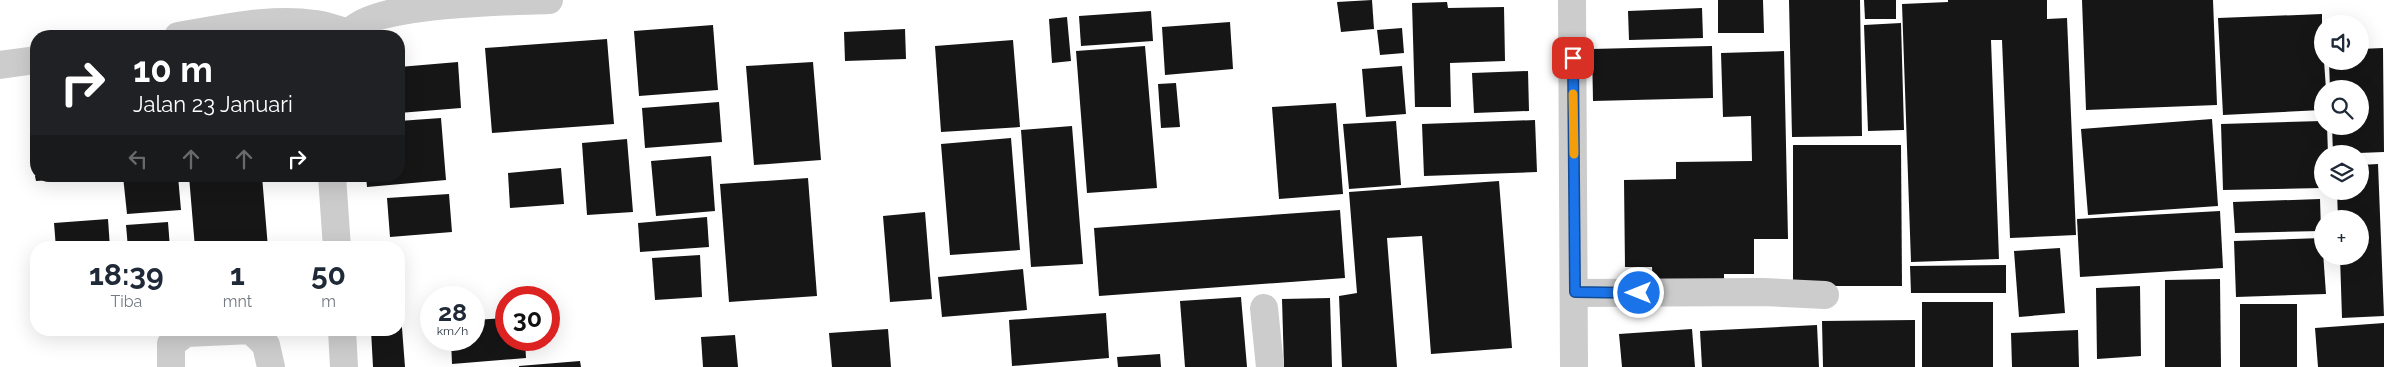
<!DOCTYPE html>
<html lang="id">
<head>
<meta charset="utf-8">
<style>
  :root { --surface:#fff; --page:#f6f6f7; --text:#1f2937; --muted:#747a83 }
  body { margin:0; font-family:Raleway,sans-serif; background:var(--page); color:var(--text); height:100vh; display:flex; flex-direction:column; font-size:19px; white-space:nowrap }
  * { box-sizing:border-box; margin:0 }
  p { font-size:16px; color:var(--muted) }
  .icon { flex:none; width:28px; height:28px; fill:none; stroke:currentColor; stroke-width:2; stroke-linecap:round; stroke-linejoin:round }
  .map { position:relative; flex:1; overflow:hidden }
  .sheet { position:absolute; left:30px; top:241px; width:375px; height:95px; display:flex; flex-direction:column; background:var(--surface); border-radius:20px; box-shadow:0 5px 20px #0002 }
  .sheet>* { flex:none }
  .banner { position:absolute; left:30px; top:30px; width:375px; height:152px; border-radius:20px; box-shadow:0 5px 20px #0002; background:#202124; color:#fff; overflow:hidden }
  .controls { position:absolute; left:2314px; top:15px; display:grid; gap:10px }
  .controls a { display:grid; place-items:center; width:55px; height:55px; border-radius:50%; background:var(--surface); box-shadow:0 5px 20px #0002; font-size:25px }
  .speed { position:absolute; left:420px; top:286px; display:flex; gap:10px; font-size:25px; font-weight:700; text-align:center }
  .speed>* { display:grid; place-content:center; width:65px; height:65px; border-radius:50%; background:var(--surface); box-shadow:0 5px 20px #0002; line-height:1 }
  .speed small { font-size:12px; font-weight:400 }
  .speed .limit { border:8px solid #d22; background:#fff; color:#111 }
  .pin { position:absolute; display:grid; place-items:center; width:42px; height:42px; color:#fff; margin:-21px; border-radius:10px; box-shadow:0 2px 8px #0006 }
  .me { position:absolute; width:55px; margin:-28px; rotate:270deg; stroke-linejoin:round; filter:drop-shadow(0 0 4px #0008) }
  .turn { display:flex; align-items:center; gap:18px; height:105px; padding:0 20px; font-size:22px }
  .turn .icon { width:65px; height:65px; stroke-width:2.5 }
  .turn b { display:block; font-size:35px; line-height:42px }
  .lanes { display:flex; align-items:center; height:48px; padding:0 20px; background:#0003; justify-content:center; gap:25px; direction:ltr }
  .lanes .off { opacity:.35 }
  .eta { display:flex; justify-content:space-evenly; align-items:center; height:85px; text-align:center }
  .eta b { font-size:30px; font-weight:700; line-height:35px }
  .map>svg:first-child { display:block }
</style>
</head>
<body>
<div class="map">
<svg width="2384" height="367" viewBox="0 0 2384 367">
  <rect width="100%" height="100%" fill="#fff"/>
  <g fill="#161616">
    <path d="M1372,0L1374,29L1341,32L1337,2Z"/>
    <path d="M1718,0H1763L1764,33H1718Z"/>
    <path d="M1789,0H1860L1862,136L1792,137Z"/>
    <path d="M1864,0H1896V19H1865Z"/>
    <path d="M1948,0H2047V19L2067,18L2076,235L2010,238L2002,40H1991L1999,259L1911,262L1902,4L1948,2Z"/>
    <path d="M2082,0H2213L2217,105L2086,110Z"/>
    <path d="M1447,2L1448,8L1504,7L1505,61L1450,63L1451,107H1415L1412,3Z"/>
    <path d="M1702,8L1703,38L1629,40L1628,11Z"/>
    <path d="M1151,11L1153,41L1081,46L1079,16Z"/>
    <path d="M2322,14V61H2324L2326,89H2322V110L2223,115L2218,18Z"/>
    <path d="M1067,17L1071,61L1052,63L1049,19Z"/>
    <path d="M1230,22L1233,69L1165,75L1162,27Z"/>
    <path d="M1901,23L1904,130L1868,131L1864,25Z"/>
    <path d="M713,25L718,90L639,96L634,31Z"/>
    <path d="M1402,28L1404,53L1380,55L1377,30Z"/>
    <path d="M905,29L906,59L845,61L844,32Z"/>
    <path d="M607,39L614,124L492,133L485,48Z"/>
    <path d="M1013,40L1020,127L941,132L935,46Z"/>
    <path d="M1145,46L1157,188L1087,193L1076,51Z"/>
    <path d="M1712,46L1713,98L1593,101L1592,49Z"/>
    <path d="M2383,48L2384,152L2333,154L2332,126H2360V89H2330L2329,61H2360V49Z"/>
    <path d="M1784,51L1788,239H1754V274H1724V284L1653,285L1652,267H1625L1624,180L1676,179V162L1752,161L1751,116L1723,117L1721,53Z"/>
    <path d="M458,62L461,108L399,113V67Z"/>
    <path d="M813,62L821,160L754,165L746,66Z"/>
    <path d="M1402,66L1406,114L1366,117L1362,69Z"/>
    <path d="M1528,71L1529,111L1474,113L1472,73Z"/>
    <path d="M1176,83L1180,127L1161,128L1158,84Z"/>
    <path d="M719,102L722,142L645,148L642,108Z"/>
    <path d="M1336,103L1343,194L1279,199L1272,107Z"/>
    <path d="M36,104V169H35L30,105Z"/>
    <path d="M441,118L446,180L367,187L366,176H399V121Z"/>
    <path d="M2212,119L2218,206L2088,215L2081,129Z"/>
    <path d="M1535,120L1537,172L1424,176L1422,124Z"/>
    <path d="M1396,121L1401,185L1349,189L1343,124Z"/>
    <path d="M2322,121V126H2327L2328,154H2322V188L2223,190L2221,124Z"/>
    <path d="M1072,126L1083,264L1031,267L1021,130Z"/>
    <path d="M1011,138L1020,250L950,255L941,144Z"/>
    <path d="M627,139L633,212L587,215L582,143Z"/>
    <path d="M1793,145H1901L1902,286H1793Z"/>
    <path d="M711,156L715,211L656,216L651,161Z"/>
    <path d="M2378,164L2384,316L2342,318L2340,256H2360V219H2338L2337,191H2360V165Z"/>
    <path d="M561,168L564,204L510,208L508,173Z"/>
    <path d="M35,176H81V178L36,181Z"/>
    <path d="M123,176H178L181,210L127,214Z"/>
    <path d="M189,176H262L268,248H195Z"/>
    <path d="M808,178L817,296L729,302L720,184Z"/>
    <path d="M1499,181L1512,348L1431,354L1422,236L1387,238L1397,367H1342L1339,296L1357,293L1349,192Z"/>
    <path d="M449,194L452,232L390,237L387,198Z"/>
    <path d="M2320,199L2321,231L2235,233L2233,202Z"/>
    <path d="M1340,210L1345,278L1099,296L1094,228Z"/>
    <path d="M2220,211L2223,268L2080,277L2077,219Z"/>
    <path d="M925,212L932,299L890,302L883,216Z"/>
    <path d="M707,217L709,247L640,252L638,223Z"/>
    <path d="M108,219L110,248H56L54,223Z"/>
    <path d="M168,222L170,248H128L126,225Z"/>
    <path d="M2322,238L2326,294L2236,297L2234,241Z"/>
    <path d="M2060,248L2065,313L2019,317L2014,251Z"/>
    <path d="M700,255L702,297L655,300L652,258Z"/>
    <path d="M2006,265V293H1911L1910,266Z"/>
    <path d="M1023,269L1027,310L942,317L938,277Z"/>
    <path d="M2220,279L2221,367H2165V280Z"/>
    <path d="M2140,286L2141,356L2097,359L2096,288Z"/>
    <path d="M1241,297L1247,367H1185L1180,301Z"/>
    <path d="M1330,298L1332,367H1284L1282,299Z"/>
    <rect x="1922" y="302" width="71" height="65"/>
    <rect x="2240" y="304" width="57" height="63"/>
    <path d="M1106,313L1109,358L1012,366L1009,320Z"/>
    <path d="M401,315L405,367H373L371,330H399V316Z"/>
    <path d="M506,318V340H525L526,358L452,364L451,340H474V320Z"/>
    <path d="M1915,320V367H1823L1822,321Z"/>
    <path d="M2384,323V367H2318L2315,328Z"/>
    <path d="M1817,325L1819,367H1702L1700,331Z"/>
    <path d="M888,329L891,367H832L829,333Z"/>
    <path d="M1692,329L1695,367H1622L1619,334Z"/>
    <path d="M2078,330L2079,367H2012L2011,333Z"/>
    <path d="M735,335L738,367H703L701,337Z"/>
    <path d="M1160,354L1161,367H1118L1117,357Z"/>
    <path d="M580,361L581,367H519V366Z"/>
  </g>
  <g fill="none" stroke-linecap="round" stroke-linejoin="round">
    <g stroke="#ccc" stroke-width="28">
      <path d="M1572,0L1574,367"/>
      <path d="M178,36C223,29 270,17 315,24C326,25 338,30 349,33"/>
      <path d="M347,36C367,1 509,2 549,0"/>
      <path d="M0,65L36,60"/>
      <path d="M332,176L337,248"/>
      <path d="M1575,293L1763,292L1825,295"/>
      <path d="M1264,308L1270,367"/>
      <path d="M342,330L344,367"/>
      <path d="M171,367V344L186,333L251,330L266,345L271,367"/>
    </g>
  </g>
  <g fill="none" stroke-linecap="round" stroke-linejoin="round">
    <g stroke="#114b97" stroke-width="12">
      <path id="route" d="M1573,58L1575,292L1639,293"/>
    </g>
    <use href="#route" stroke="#1a73e8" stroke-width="9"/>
    <path stroke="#f59e0b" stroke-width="9" d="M1573,94L1574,154"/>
  </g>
</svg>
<div class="controls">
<a><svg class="icon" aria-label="sound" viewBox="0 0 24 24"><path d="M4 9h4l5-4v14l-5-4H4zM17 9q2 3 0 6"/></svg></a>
<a><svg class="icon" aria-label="search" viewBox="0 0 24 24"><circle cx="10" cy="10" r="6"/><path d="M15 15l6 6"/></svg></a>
<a><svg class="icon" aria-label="layers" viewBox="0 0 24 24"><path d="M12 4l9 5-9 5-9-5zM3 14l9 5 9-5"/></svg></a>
<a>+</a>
</div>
<div class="speed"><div>28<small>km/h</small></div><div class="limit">30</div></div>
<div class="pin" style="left:1573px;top:58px;background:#d93025"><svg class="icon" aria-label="arrive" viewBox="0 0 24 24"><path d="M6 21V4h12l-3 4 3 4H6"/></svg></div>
<svg class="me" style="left:1639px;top:293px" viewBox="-20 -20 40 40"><circle r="17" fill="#1a73e8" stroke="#fff" stroke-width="3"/><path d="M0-11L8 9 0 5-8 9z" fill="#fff"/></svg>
<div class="banner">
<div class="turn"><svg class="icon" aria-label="right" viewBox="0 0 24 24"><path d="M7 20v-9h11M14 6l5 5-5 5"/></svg><div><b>10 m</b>Jalan 23 Januari</div></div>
<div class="lanes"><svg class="icon off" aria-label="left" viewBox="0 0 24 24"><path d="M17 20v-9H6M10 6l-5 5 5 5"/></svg><svg class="icon off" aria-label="ahead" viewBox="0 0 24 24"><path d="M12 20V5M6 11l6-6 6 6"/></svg><svg class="icon off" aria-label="ahead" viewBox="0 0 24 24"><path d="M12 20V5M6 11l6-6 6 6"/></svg><svg class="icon" aria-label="right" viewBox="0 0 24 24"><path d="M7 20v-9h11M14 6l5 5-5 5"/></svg></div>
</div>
<section class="sheet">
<div class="eta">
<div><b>18:39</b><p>Tiba</p></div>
<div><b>1</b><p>mnt</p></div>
<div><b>50</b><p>m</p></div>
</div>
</section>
</div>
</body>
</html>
